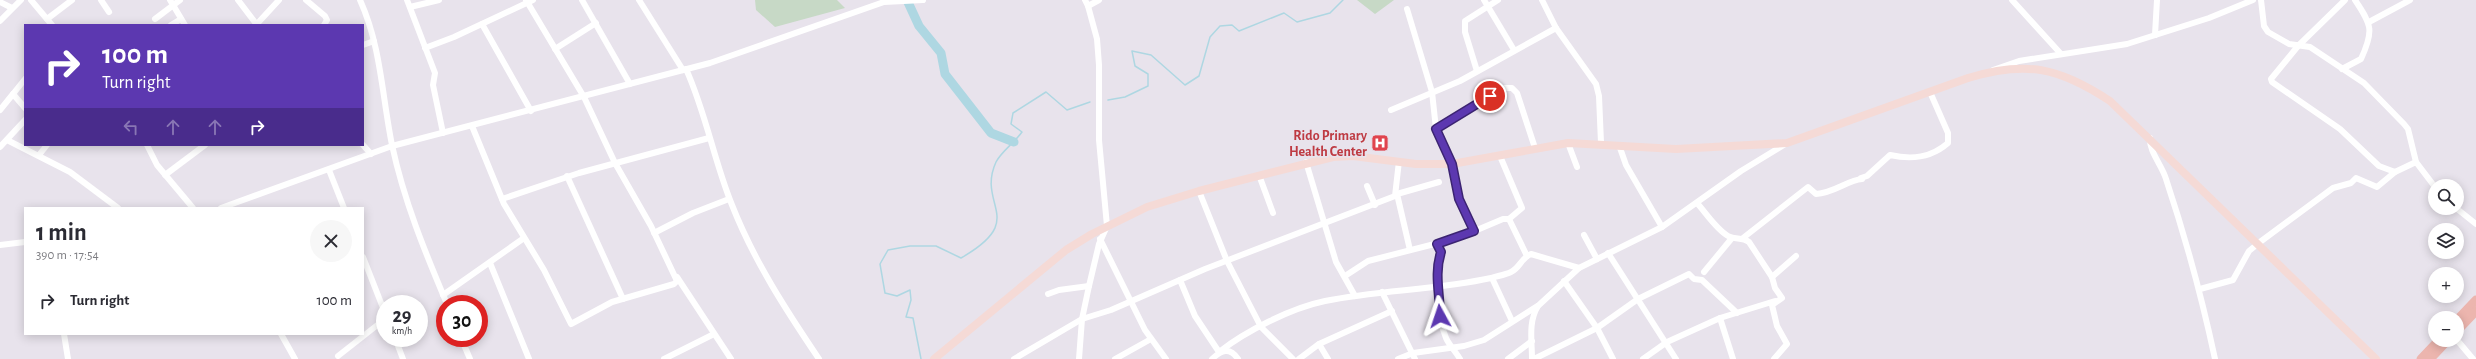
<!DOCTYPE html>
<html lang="en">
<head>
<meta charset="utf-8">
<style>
  :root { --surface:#fff; --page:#f7f7f7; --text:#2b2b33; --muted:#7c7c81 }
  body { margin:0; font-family:"Alegreya Sans",sans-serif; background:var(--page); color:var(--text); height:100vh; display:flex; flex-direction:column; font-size:15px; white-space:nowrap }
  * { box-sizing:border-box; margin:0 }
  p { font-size:13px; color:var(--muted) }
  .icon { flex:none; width:22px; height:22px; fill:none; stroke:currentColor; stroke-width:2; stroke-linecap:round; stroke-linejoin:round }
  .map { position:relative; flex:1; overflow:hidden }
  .sheet { position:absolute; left:24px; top:207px; width:340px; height:128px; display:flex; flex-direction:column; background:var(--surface); border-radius:0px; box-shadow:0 2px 10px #0003 }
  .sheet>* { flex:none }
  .hud { position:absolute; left:24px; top:24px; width:340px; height:122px; border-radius:0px; box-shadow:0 2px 10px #0003; background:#5c38b0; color:#fff; overflow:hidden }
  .buttons { position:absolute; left:2428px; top:179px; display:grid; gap:8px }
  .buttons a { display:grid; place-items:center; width:36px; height:36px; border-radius:50%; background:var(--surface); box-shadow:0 2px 10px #0003; font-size:20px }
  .speed { position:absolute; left:376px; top:295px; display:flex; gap:8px; font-size:20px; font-weight:700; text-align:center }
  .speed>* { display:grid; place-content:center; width:52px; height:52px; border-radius:50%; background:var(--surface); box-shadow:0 2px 10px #0003; line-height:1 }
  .speed small { font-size:10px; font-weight:400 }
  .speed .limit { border:6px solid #d22; background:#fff; color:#111 }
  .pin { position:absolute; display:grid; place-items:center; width:34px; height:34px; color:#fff; margin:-17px; border:2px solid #fff; border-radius:50%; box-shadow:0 1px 4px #0007 }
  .me { position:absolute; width:44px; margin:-22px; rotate:355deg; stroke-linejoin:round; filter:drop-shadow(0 0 3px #0008) }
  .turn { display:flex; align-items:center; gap:14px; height:84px; padding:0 12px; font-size:18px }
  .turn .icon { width:52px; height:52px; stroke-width:2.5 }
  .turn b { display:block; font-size:28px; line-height:34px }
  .lanes { display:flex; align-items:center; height:38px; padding:0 12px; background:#0003; justify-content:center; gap:20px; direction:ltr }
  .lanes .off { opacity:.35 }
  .round { display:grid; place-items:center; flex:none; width:42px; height:42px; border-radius:21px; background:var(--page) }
  .overview { display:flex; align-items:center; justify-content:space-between; height:68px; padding:0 12px }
  h1 { font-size:24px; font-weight:700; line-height:30px }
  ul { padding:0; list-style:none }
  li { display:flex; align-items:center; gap:12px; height:52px; padding:0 12px }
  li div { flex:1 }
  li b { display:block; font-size:15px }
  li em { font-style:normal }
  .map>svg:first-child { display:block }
</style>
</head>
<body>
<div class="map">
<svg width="2476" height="359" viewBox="0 0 2476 359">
  <rect width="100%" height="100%" fill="#e8e3ec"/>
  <g fill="#c7d9c6">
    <path d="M755,0H837L845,8L775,27L756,10Z"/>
    <path d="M1357,0H1394L1375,14Z"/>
  </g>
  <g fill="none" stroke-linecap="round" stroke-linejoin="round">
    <g stroke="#aed7e2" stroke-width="1.5">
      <path d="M1108,100L1125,97L1148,86V74L1135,66L1132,51L1151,55L1185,85L1199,76L1210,37L1220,26L1232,25L1239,31L1284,13L1297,22L1330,13L1343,0"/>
      <path d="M921,359L913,318L906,317L911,300L910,290L897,296L885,293L880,264L888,250L910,246H936L961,258C1029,219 976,206 996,162C1001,152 1015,142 1022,132L1011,124L1013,113L1046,92L1067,110L1090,102"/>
    </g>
    <path stroke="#aed7e2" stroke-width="9" d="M907,0L919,26L941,53L945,74L991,133L1014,142"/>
    <g stroke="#fff" stroke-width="6">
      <path d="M31,0L52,25"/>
      <path d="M101,0L109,12"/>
      <path d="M170,0L185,25"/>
      <path d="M238,0L257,25"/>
      <path d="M306,0L325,16L327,20L324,25"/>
      <path d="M360,0C381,46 382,96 392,145C404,201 425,252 447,304"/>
      <path d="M407,0L435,73L433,85L443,133"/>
      <path d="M582,0L630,84"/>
      <path d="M639,0L683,70"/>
      <path d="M1085,0L1088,6L1099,0"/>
      <path d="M1484,0L1514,50"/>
      <path d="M1542,0L1556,28L1596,84L1599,96L1601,143"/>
      <path d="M2012,0L2061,54"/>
      <path d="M2261,0L2264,26L2268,32L2289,44L2310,47L2364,83L2404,124L2408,129L2416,162L2435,187"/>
      <path d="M2345,0L2298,46L2271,79L2272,82L2340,129L2379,166L2395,172L2416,162"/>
      <path d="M0,2L12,8"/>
      <path d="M410,7L439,0"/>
      <path d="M1407,9L1432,92L1436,129L1452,164L1459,199L1474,231"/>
      <path d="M47,19L72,0"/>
      <path d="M155,19L180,0"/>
      <path d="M0,21L21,0"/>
      <path d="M2369,22L2410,0"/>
      <path d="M482,24L531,111"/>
      <path d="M171,25L181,19"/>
      <path d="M256,25L279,0"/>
      <path d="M2155,35L2157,0"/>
      <path d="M363,45L374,41"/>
      <path d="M425,48L454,37L533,0"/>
      <path d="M555,49L596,23"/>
      <path d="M686,69C706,113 714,161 732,205C754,261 786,310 819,359"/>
      <path d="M2342,69L2361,59C2374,31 2372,25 2355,0"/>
      <path d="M1993,70L2019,61L2127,44L2209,18L2253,0"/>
      <path d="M1477,71L1465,32V21L1498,0"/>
      <path d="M25,79L13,94L25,108"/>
      <path d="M0,110L13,94"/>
      <path d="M1391,110L1460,81L1556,28"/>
      <path d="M472,126L504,204L544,270L571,324L612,302L674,284L677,281L651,226L615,163L584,97L526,0"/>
      <path d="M1436,129L1504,88H1512L1517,93L1535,148"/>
      <path d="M2150,138C2149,152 2162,165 2166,179C2186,239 2202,298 2215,359"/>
      <path d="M7,140L70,172L118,208"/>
      <path d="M1568,143L1577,167"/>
      <path d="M147,145L157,165L193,208"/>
      <path d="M363,145L371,154"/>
      <path d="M1619,145L1626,165L1662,227"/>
      <path d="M0,147L25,120"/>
      <path d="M39,155L47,145"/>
      <path d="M1306,162L1336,262L1355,296"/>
      <path d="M329,170L344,208"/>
      <path d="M165,175L205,145"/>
      <path d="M1259,175L1273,213"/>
      <path d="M567,176L623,299"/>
      <path d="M1861,178L1867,176L1890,155C1912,160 1931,158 1948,143V133L1930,92"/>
      <path d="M1367,186L1375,205"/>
      <path d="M1199,191L1227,261L1261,327L1293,359"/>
      <path d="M502,199L579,173L709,138"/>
      <path d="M1697,203C1706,213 1716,229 1728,236C1735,240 1742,237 1749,242L1772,277L1775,288L1782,298L1772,305L1777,326L1787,344L1774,359"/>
      <path d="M221,208L392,146L710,63L884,2L923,0"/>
      <path d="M2456,208L2476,224"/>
      <path d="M1509,219L1527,256"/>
      <path d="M654,233L693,213L729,199"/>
      <path d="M1584,235L1597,259"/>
      <path d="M1743,238L1808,187L1816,194C1834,193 1848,180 1862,179"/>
      <path d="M1100,239L1145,330L1166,359"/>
      <path d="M1437,244L1441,252C1433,277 1436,313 1446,338C1449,345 1456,352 1460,359"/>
      <path d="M0,245L25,242"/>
      <path d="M1410,250L1397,194L1439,182"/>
      <path d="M1608,253L1676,359"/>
      <path d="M363,257L385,313"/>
      <path d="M490,263L529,359"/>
      <path d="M1704,272L1732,238"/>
      <path d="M1345,276L1368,261L1458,238L1503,219H1509L1522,208L1500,156"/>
      <path d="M677,277L731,359"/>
      <path d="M1772,277L1796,256"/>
      <path d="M1492,278L1512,321"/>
      <path d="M1180,280L1195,316L1219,352C1246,331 1291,308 1325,301C1380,290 1436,290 1491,278C1497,276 1505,275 1511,272C1520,268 1521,258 1531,254L1579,268"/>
      <path d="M1564,281L1597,328L1613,359"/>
      <path d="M2200,289L2233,280L2249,251L2260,242L2333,188L2351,183L2356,178L2377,187L2395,172"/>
      <path d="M1382,292L1415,359"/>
      <path d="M1048,294L1059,290L1089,286"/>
      <path d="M443,295L524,238"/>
      <path d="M1720,318L1733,359"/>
      <path d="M64,334L68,359"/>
      <path d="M281,334L295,359"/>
      <path d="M395,338L403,359"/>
      <path d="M461,338L470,359"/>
      <path d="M2457,340L2473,359"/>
      <path d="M1319,344L1328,359"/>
      <path d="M338,356L385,319"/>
      <path d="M664,359L714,334"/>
      <path d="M1014,359L1082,319L1111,310L1205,269L1395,196L1399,161"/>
      <path d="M1079,359L1082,319L1089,286L1099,244L1107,226L1099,140V65L1097,39L1088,6"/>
      <path d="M1115,359L1151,339"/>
      <path d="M1212,359C1221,350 1230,347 1238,359"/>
      <path d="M1299,359L1319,344L1392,311"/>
      <path d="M1398,359L1413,353L1464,346L1484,340L1539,305L1579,268L1662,227L1741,171L1787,143"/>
      <path d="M1508,359L1532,341"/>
      <path d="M1532,359C1532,341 1528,322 1538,306"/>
      <path d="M1534,359L1597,328L1638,299L1689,274L1694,279L1702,280L1737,313"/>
      <path d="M1643,359L1667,342L1720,318L1775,301"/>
    </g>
    <path stroke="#f5dad6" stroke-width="8" d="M934,359L1066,250L1092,234L1147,207L1199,191L1333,157L1353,156L1416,164H1452L1568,143L1676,149L1787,143L1968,78C2027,60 2060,68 2110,101L2376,359"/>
    <g stroke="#ecb5ae" stroke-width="9">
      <path d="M2457,320L2476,300"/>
      <path d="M2457,331L2476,311"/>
      <path d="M2421,359L2439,340"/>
      <path d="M2430,359L2448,340"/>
    </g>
  </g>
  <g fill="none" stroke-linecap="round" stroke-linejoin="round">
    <g stroke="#3c2472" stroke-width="10">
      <path id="route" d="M1440,316C1440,294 1434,274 1441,252L1437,244L1474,231L1459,199L1452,164L1436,129L1490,96"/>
    </g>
    <use href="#route" stroke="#5c38b0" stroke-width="7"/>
  </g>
  <defs>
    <g id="hospital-square" transform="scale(0.9)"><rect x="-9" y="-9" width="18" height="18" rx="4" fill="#e0444e" stroke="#e8e3ec"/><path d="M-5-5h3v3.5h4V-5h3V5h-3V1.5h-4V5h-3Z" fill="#fff"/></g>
  </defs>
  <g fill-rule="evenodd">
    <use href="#hospital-square" x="1380" y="143"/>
  </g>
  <g text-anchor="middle" stroke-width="3.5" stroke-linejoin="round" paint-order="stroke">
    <g font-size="14" font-weight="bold" fill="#be3a42" stroke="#e8e3ec" text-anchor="end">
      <text x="1367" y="140">Rido Primary<tspan x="1367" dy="16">Health Center</tspan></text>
    </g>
  </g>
</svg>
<div class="buttons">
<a><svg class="icon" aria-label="search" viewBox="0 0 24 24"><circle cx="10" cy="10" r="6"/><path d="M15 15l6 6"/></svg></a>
<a><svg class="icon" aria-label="layers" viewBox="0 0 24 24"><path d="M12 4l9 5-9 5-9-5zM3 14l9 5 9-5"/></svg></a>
<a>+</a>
<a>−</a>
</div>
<div class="speed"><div>29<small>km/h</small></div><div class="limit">30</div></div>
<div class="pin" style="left:1490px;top:96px;background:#d93025"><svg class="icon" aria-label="arrive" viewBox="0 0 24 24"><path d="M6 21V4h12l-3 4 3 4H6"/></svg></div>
<svg class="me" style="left:1440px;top:316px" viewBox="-20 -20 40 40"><path d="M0-17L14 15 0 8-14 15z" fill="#5c38b0" stroke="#fff" stroke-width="4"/></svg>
<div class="hud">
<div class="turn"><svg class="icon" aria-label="right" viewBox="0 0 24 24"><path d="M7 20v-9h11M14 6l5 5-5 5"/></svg><div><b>100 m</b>Turn right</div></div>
<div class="lanes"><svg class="icon off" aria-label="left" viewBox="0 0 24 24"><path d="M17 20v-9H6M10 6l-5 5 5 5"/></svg><svg class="icon off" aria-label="ahead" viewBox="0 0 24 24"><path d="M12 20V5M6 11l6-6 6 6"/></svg><svg class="icon off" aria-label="ahead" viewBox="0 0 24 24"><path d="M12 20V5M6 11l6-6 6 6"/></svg><svg class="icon" aria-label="right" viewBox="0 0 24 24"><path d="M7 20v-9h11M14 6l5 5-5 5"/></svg></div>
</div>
<section class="sheet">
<div class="overview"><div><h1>1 min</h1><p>390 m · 17:54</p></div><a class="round"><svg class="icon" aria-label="close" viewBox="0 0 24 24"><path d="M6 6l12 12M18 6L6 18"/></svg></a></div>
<ul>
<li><svg class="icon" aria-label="right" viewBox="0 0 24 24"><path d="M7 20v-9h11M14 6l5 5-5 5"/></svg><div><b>Turn right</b></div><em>100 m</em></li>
</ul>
</section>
</div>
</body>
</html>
